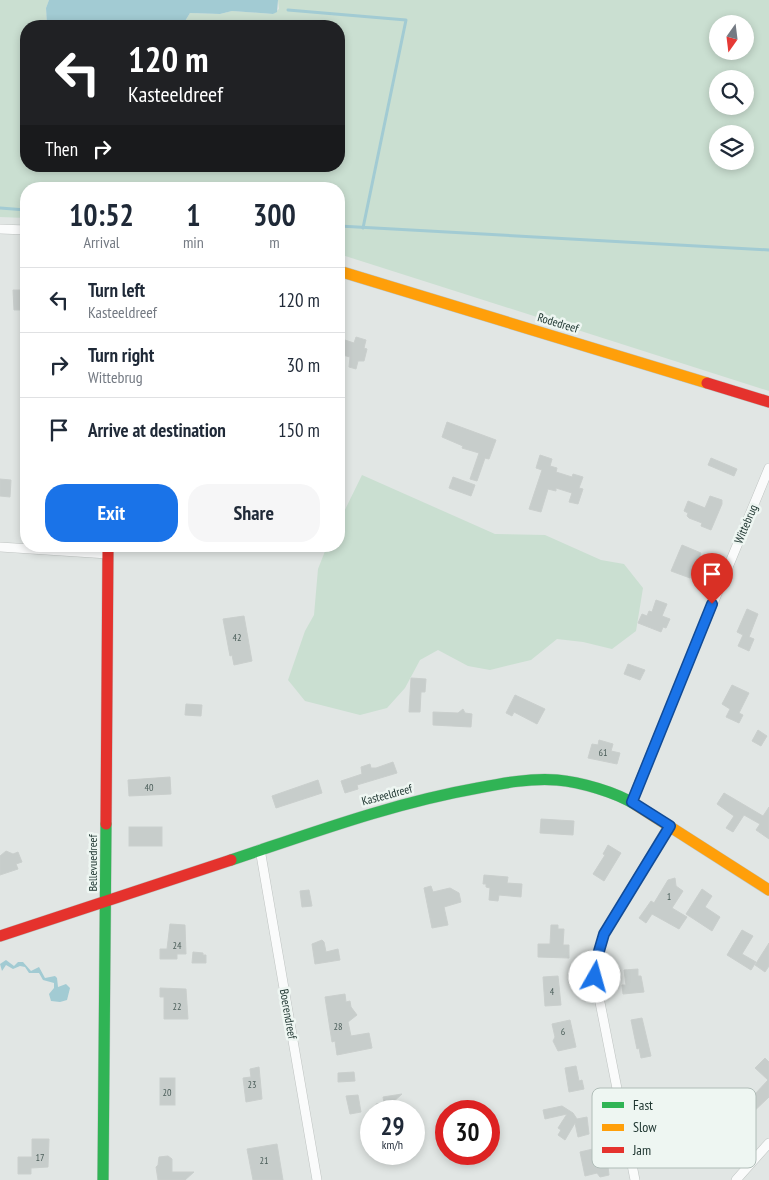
<!DOCTYPE html>
<html lang="en">
<head>
<meta charset="utf-8">
<style>
  :root { --surface:#fff; --page:#f6f6f7; --text:#1f2937; --muted:#747a83; --line:#e0e1e3; --accent:#1a73e8 }
  body { margin:0; font-family:"PT Sans Narrow",sans-serif; background:var(--page); color:var(--text); height:100vh; display:flex; flex-direction:column; font-size:19px; white-space:nowrap }
  * { box-sizing:border-box; margin:0 }
  p { font-size:16px; color:var(--muted) }
  .icon { flex:none; width:28px; height:28px; fill:none; stroke:currentColor; stroke-width:2; stroke-linecap:round; stroke-linejoin:round }
  .map { position:relative; flex:1; overflow:hidden }
  .sheet { position:absolute; left:20px; top:182px; width:325px; height:370px; display:flex; flex-direction:column; background:var(--surface); border-radius:20px; box-shadow:0 2px 8px #0003 }
  .sheet>* { flex:none }
  .hud { position:absolute; left:20px; top:20px; width:325px; height:152px; border-radius:20px; box-shadow:0 2px 8px #0003; background:#202124; color:#fff; overflow:hidden }
  .needle { width:32px; rotate:194deg }
  .controls { position:absolute; left:709px; top:15px; display:grid; gap:10px }
  .controls a { display:grid; place-items:center; width:45px; height:45px; border-radius:50%; background:var(--surface); box-shadow:0 2px 8px #0003; font-size:25px }
  .speed { position:absolute; left:360px; top:1100px; display:flex; gap:10px; font-size:25px; font-weight:700; text-align:center }
  .speed>* { display:grid; place-content:center; width:65px; height:65px; border-radius:50%; background:var(--surface); box-shadow:0 2px 8px #0003; line-height:1 }
  .speed small { font-size:12px; font-weight:400 }
  .speed .limit { border:8px solid #d22; background:#fff; color:#111 }
  .pin { position:absolute; display:grid; place-items:center; width:42px; height:42px; color:#fff; margin:-51px -21px; border-radius:50% 50% 50% 0; rotate:-45deg; box-shadow:0 0 5px #0007 }
  .pin .icon { rotate:45deg }
  .me { position:absolute; width:55px; margin:-28px; rotate:7deg; stroke-linejoin:round; filter:drop-shadow(0 0 4px #0008) }
  .turn { display:flex; align-items:center; gap:18px; height:105px; padding:0 25px; font-size:22px }
  .turn .icon { width:65px; height:65px; stroke-width:2.5 }
  .turn b { display:block; font-size:35px; line-height:42px }
  .then { display:flex; align-items:center; height:48px; padding:0 25px; background:#0003; gap:10px; font-size:19px }
  .eta { display:flex; justify-content:space-evenly; align-items:center; height:85px; text-align:center }
  .eta b { font-size:30px; font-weight:800; line-height:35px }
  .button { display:flex; gap:10px; margin-top:auto; padding:10px 25px }
  .button a { flex:1; height:58px; border-radius:20px; background:var(--accent); color:#fff; font-size:20px; font-weight:800; line-height:58px; text-align:center }
  .button a+a { background:var(--page); color:var(--text) }
  ul { padding:0; list-style:none }
  li { display:flex; align-items:center; gap:15px; height:65px; padding:0 25px; border-top:1px solid var(--line) }
  li div { flex:1 }
  li b { display:block; font-size:19px }
  li em { font-style:normal }
  .map>svg:first-child { display:block }
</style>
</head>
<body>
<div class="map">
<svg width="769" height="1180" viewBox="0 0 769 1180">
  <rect width="100%" height="100%" fill="#e1e6e4"/>
  <g fill="#cadfd1" fill-rule="evenodd">
    <path d="M0,0H49L46,8L47,26H26V166H339V26H182L190,13L220,14L232,11L273,14L279,9L278,0H769V391L339,254V189H26V218L0,217ZM718,24H745V51H718ZM718,79H745V106H718ZM718,134H745V161H718Z"/>
    <path d="M362,475L495,534L545,535L601,560L624,564L643,588L636,631L612,649L583,642L557,639L531,660L490,670L468,666L438,650L420,660L405,688L387,708L360,715L305,701L288,680L305,631L314,615L318,569L327,546H339V522Z"/>
  </g>
  <g fill="#a2cbd3">
    <path d="M49,0H278L277,12L273,14L232,11L220,14L190,13L182,26H47L46,8Z"/>
    <path d="M6,960L14,966L18,962H23L31,971L39,967L45,978L55,976L57,978L58,987L66,984L70,988L67,1000L60,1002L51,1001L49,994L54,988V983L43,980L39,973H29L25,967L20,966L13,969L6,965L2,971L0,964Z"/>
  </g>
  <g fill="none" stroke-linecap="round" stroke-linejoin="round">
    <g stroke="#a2cbd3" stroke-width="3">
      <path d="M288,10L406,20L363,228"/>
      <path d="M0,208L26,210"/>
      <path d="M339,226L769,250"/>
    </g>
  </g>
  <g fill="#c7cdcb" stroke="#cacfcd">
    <path d="M13,290H21V310H14Z"/>
    <path d="M356,337L366,340L364,348L367,349L364,361H358L356,369L349,367L350,357L339,354V338L354,343Z"/>
    <path d="M447,422L496,440L489,459L485,458L477,481L470,479L479,453L462,448L463,446L442,437Z"/>
    <path d="M540,455L552,459L550,466L557,468L556,472L572,477L573,474L583,477L579,488L583,489L578,504L569,502L572,493L556,488V491L548,489L541,512L529,509L542,470L536,468Z"/>
    <path d="M711,458L737,469L734,476L708,465Z"/>
    <path d="M453,477L475,485L471,496L449,488Z"/>
    <path d="M0,479L11,480L10,497L0,496Z"/>
    <path d="M710,496L722,500V504L711,530L701,526L702,523L689,518L687,516L688,513L684,511L688,501L705,508Z"/>
    <path d="M682,545L701,553L690,578L671,571Z"/>
    <path d="M656,600L667,604L662,616L670,619L666,628L663,627L661,632L638,623L642,614L647,616L649,611L652,612Z"/>
    <path d="M747,609L758,614L749,637L754,639L749,651L738,646L743,635L737,632Z"/>
    <path d="M244,616L252,661L234,665L232,655L230,656L223,619Z"/>
    <path d="M628,664L645,670L640,680L624,674Z"/>
    <path d="M411,678L426,679L425,692H421L420,712H409Z"/>
    <path d="M732,685L749,693L739,713L743,715L739,723L726,717L730,709L722,704Z"/>
    <path d="M515,695L545,709L537,724L514,712L512,716L506,713Z"/>
    <path d="M186,704L202,705L201,716L185,715Z"/>
    <path d="M463,709L465,713L472,714L471,727L433,725V712L458,713Z"/>
    <path d="M758,730L767,736L761,746L752,741Z"/>
    <path d="M599,740L613,744L611,751L620,753L617,764L588,758L592,744L598,745Z"/>
    <path d="M393,762L397,773L357,785L358,789L345,793L341,781L362,774L361,767L370,764L371,768H376Z"/>
    <path d="M170,777L171,794L129,796L128,780Z"/>
    <path d="M318,780L322,793L276,808L272,796Z"/>
    <path d="M724,793L763,816L769,807V839L756,830L760,824L744,815L733,832L726,828L734,816L717,804Z"/>
    <path d="M541,819L574,821L573,835L540,833Z"/>
    <rect x="129" y="827" width="33" height="19"/>
    <path d="M608,845L621,853L604,881L593,874L605,855L603,854Z"/>
    <path d="M6,851L13,854L18,852L22,862L16,864L18,869L0,875V856Z"/>
    <path d="M484,875L508,877L507,883L522,884L521,897L499,895L498,901L489,900L490,888L486,887V884H483Z"/>
    <path d="M675,878L676,886L683,891L672,908L687,917L679,929L652,914L646,923L639,918L651,901L654,903L668,880Z"/>
    <path d="M431,886L433,892L450,888L459,893L461,902L444,907L448,925L432,928L424,888Z"/>
    <path d="M702,889L712,896L705,907L720,917L712,931L686,914Z"/>
    <path d="M309,890L312,906L302,907L300,891Z"/>
    <path d="M170,924L185,925L186,954H177V959H160V949H167Z"/>
    <path d="M551,925H558V929H564L563,945H569V958L538,957V944H550Z"/>
    <path d="M742,930L753,936L742,954L756,962L751,970L727,955Z"/>
    <path d="M322,940L324,942L326,952L338,949L340,960L315,964L312,944Z"/>
    <path d="M769,943V966L765,972L755,965Z"/>
    <path d="M193,952L203,953V955H206V963H192Z"/>
    <path d="M638,969V976H641L644,992L623,994L622,985H626L624,970Z"/>
    <path d="M558,976L561,1005L545,1006L543,977Z"/>
    <path d="M160,988L186,989L188,1019H164V997H160Z"/>
    <path d="M345,994L346,1002L350,1001L351,1007L357,1015L348,1022L351,1036L369,1033L372,1048L337,1055L335,1041L332,1042L325,997Z"/>
    <path d="M642,1018L651,1056L641,1058L639,1048L637,1049L631,1020Z"/>
    <path d="M570,1020L576,1047L558,1051L553,1041L555,1037L552,1024Z"/>
    <path d="M765,1058L769,1062V1097L749,1116L741,1109L768,1080L755,1068Z"/>
    <path d="M576,1066L579,1081L582,1080L584,1089L569,1092L565,1068Z"/>
    <path d="M259,1067L262,1099L246,1102L243,1078L251,1077L250,1069Z"/>
    <path d="M354,1072L355,1081L338,1082V1073Z"/>
    <rect x="160" y="1078" width="15" height="27"/>
    <path d="M402,1094L392,1103L393,1111H378L376,1104L384,1103L383,1097Z"/>
    <path d="M358,1095L361,1112L350,1114L346,1096Z"/>
    <path d="M562,1106L573,1113L577,1119L587,1117L589,1134L578,1137L575,1123L565,1140L558,1135L561,1130L558,1128L567,1114L545,1119L543,1110Z"/>
    <path d="M32,1139H49L48,1167L31,1168V1174H18V1157H32Z"/>
    <path d="M277,1144L283,1180H253L247,1149Z"/>
    <path d="M593,1149L597,1168L608,1166L609,1175L600,1177L597,1173L585,1176L580,1152Z"/>
    <path d="M168,1156L172,1159V1172H194L185,1180H158L156,1167L158,1165L159,1157Z"/>
  </g>
  <g fill="none" stroke-linecap="round" stroke-linejoin="round">
    <g stroke="#bec3c1" stroke-width="10">
      <g id="street">
        <path d="M0,229L26,230"/>
        <path d="M0,547L108,554"/>
        <path d="M631,802L769,468"/>
        <path d="M260,849L317,1180"/>
        <path d="M635,1180L595,977L597,959L604,934L669,825"/>
        <path d="M736,1180L769,1143"/>
      </g>
    </g>
    <g stroke="#bcc4c1" stroke-width="12">
      <g id="fast">
        <path d="M231,860C312,833 393,803 478,788C504,783 530,778 557,780C580,782 616,792 636,805"/>
        <path d="M103,1180L106,824"/>
      </g>
    </g>
    <g stroke="#bcc4c1" stroke-width="12">
      <g id="slow">
        <path d="M339,271L707,383"/>
        <path d="M636,805L769,890"/>
      </g>
    </g>
    <g stroke="#bcc4c1" stroke-width="12">
      <g id="jam">
        <path d="M707,383L769,402"/>
        <path d="M106,824L108,546"/>
        <path d="M0,936L231,860"/>
      </g>
    </g>
    <use href="#street" stroke="#fafbfb" stroke-width="9"/>
    <use href="#fast" stroke="#30b455" stroke-width="11"/>
    <use href="#slow" stroke="#ff9f0a" stroke-width="11"/>
    <use href="#jam" stroke="#e5322d" stroke-width="11"/>
  </g>
  <g fill="none" stroke-linecap="round" stroke-linejoin="round">
    <g stroke="#114b97" stroke-width="12">
      <path id="route" d="M595,977L597,958L604,934L670,826L632,802L712,604"/>
    </g>
    <use href="#route" stroke="#1a73e8" stroke-width="9"/>
  </g>
  <g text-anchor="middle" stroke-width="5" stroke-linejoin="round" paint-order="stroke">
    <g font-size="10" fill="#4a5d59">
      <text x="237" y="641">42</text>
      <text x="603" y="756">61</text>
      <text x="149" y="791">40</text>
      <text x="669" y="900">1</text>
      <text x="177" y="949">24</text>
      <text x="552" y="995">4</text>
      <text x="177" y="1010">22</text>
      <text x="338" y="1030">28</text>
      <text x="563" y="1035">6</text>
      <text x="252" y="1088">23</text>
      <text x="167" y="1096">20</text>
      <text x="40" y="1161">17</text>
      <text x="264" y="1164">21</text>
    </g>
    <g font-size="12" fill="#203732" stroke="#eef6f2">
      <text transform="translate(558 323) rotate(17)" y="4">Rodedreef</text>
      <text transform="translate(746 524) rotate(-67)" y="4">Wittebrug</text>
      <text transform="translate(387 795) rotate(-15)" y="4">Kasteeldreef</text>
      <text transform="translate(93 863) rotate(-90)" y="4">Bellevuedreef</text>
      <text transform="translate(288 1014) rotate(80)" y="4">Boerendreef</text>
    </g>
  </g>
  <rect x="592" y="1088" width="164" height="80" rx="8" fill="#eef6f2" stroke="#b0bdb8" stroke-width="1"/>
  <rect x="602" y="1102" width="22" height="6" fill="#30b455"/>
  <rect x="602" y="1124" width="22" height="7" fill="#ff9f0a"/>
  <rect x="602" y="1147" width="22" height="6" fill="#e5322d"/>
  <g font-size="14" fill="#203732">
    <text x="633" y="1110">Fast</text>
    <text x="633" y="1132">Slow</text>
    <text x="633" y="1155">Jam</text>
  </g>
</svg>
<div class="controls">
<a><svg class="needle" viewBox="-14 -14 28 28"><path d="M0-13l5 13h-10z" fill="#e53935"/><path d="M0 13l5-13h-10z" fill="#747a83"/></svg></a>
<a><svg class="icon" aria-label="search" viewBox="0 0 24 24"><circle cx="10" cy="10" r="6"/><path d="M15 15l6 6"/></svg></a>
<a><svg class="icon" aria-label="layers" viewBox="0 0 24 24"><path d="M12 4l9 5-9 5-9-5zM3 14l9 5 9-5"/></svg></a>
</div>
<div class="speed"><div>29<small>km/h</small></div><div class="limit">30</div></div>
<div class="pin" style="left:712px;top:604px;background:#d93025"><svg class="icon" aria-label="arrive" viewBox="0 0 24 24"><path d="M6 21V4h12l-3 4 3 4H6"/></svg></div>
<svg class="me" style="left:595px;top:977px" viewBox="-20 -20 40 40"><circle r="19" fill="#fff"/><path d="M0-13L10 11 0 6-10 11z" fill="#1a73e8"/></svg>
<div class="hud">
<div class="turn"><svg class="icon" aria-label="left" viewBox="0 0 24 24"><path d="M17 20v-9H6M10 6l-5 5 5 5"/></svg><div><b>120 m</b>Kasteeldreef</div></div>
<div class="then">Then<svg class="icon" aria-label="right" viewBox="0 0 24 24"><path d="M7 20v-9h11M14 6l5 5-5 5"/></svg></div>
</div>
<section class="sheet">
<div class="eta">
<div><b>10:52</b><p>Arrival</p></div>
<div><b>1</b><p>min</p></div>
<div><b>300</b><p>m</p></div>
</div>
<ul>
<li><svg class="icon" aria-label="left" viewBox="0 0 24 24"><path d="M17 20v-9H6M10 6l-5 5 5 5"/></svg><div><b>Turn left</b><p>Kasteeldreef</p></div><em>120 m</em></li>
<li><svg class="icon" aria-label="right" viewBox="0 0 24 24"><path d="M7 20v-9h11M14 6l5 5-5 5"/></svg><div><b>Turn right</b><p>Wittebrug</p></div><em>30 m</em></li>
<li><svg class="icon" aria-label="arrive" viewBox="0 0 24 24"><path d="M6 21V4h12l-3 4 3 4H6"/></svg><div><b>Arrive at destination</b></div><em>150 m</em></li>
</ul>
<div class="button"><a>Exit</a><a>Share</a></div>
</section>
</div>
</body>
</html>
